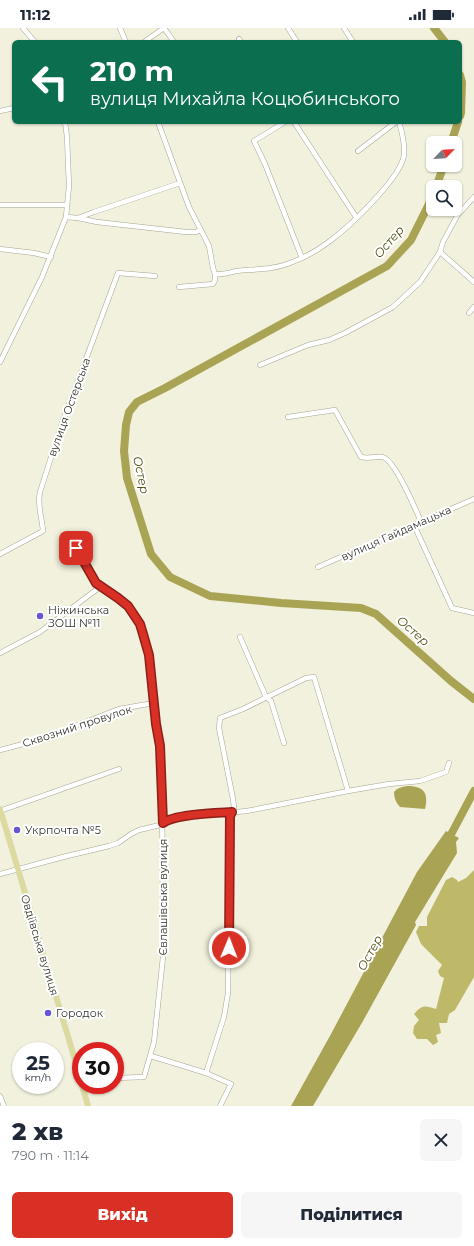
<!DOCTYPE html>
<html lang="uk">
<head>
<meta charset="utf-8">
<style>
  :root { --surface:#fff; --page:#f6f6f7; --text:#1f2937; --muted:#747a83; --accent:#d93025 }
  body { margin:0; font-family:Montserrat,sans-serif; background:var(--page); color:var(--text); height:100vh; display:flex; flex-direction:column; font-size:15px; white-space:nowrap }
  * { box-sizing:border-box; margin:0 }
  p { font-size:13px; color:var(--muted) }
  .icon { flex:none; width:22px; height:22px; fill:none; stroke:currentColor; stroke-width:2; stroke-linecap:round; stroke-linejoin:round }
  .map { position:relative; height:1078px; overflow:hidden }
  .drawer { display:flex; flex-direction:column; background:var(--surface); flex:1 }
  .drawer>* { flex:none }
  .top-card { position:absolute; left:12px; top:12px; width:450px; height:84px; border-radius:6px; box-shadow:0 1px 3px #0004; background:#0b6e4f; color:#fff; overflow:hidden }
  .needle { width:26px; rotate:65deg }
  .controls { position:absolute; left:426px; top:108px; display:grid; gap:8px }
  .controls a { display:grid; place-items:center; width:36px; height:36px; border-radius:6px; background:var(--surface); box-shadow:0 1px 3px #0004; font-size:20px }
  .speed { position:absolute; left:12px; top:1014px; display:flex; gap:8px; font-size:20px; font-weight:700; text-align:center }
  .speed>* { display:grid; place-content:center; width:52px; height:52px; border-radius:50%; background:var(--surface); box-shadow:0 1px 3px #0004; line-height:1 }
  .speed small { font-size:10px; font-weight:400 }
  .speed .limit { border:6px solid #d22; background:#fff; color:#111 }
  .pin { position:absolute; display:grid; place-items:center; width:34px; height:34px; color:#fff; margin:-17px; border-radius:8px; box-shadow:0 2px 6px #0006 }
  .me { position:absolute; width:44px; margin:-22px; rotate:1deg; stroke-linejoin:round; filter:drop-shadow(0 0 3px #0008) }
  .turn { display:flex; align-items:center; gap:14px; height:84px; padding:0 12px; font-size:18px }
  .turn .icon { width:52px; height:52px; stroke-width:2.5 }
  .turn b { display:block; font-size:28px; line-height:34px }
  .round { display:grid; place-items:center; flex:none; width:42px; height:42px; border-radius:6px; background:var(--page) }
  .summary { display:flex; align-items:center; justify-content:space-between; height:68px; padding:0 12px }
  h1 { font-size:24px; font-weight:800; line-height:30px }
  .button { display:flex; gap:8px; margin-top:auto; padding:8px 12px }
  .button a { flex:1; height:46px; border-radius:6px; background:var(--accent); color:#fff; font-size:16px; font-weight:800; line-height:46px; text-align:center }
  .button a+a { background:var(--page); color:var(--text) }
  .status { display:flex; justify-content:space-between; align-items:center; height:28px; padding:0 20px; background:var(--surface); direction:ltr }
  .status svg { height:11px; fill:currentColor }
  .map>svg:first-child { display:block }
</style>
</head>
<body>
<div class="status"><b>11:12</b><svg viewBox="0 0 49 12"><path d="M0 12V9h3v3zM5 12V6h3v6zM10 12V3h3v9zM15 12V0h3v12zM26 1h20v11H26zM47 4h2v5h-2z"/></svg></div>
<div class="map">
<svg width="474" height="1078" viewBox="0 0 474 1078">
  <rect width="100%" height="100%" fill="#f1f1dd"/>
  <path fill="#beb969" d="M474,842V949L455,982L449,986L447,995H439L441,1005L436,1007L438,1014L433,1017L427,1011H417L413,1005L414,998L419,992L414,986C422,977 424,977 436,981L444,950L440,948L438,943L442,937L421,916L416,904L419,898H427V889L446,852L452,849L457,852L458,854L466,850Z"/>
  <g fill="#a9a454">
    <path d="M407,758C423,758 429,764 425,781L400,779C396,775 394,770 394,764C397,760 402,759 407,758Z"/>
    <path d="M446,803L459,810L456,814L457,825L415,894L416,897L363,993L313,1078H291L331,1006L417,844Z"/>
  </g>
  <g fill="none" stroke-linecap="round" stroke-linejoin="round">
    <g stroke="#a9a454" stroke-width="8">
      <path d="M434,0L445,14"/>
      <path d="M460,47L462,54L461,85L460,88"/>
      <path d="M451,115L458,94"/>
      <path d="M436,159L444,137"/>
      <path d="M433,166L428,178L411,212L387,238L165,360L137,374L129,384L126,397L124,423L127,450L151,526L170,549L210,568L281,575L361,580L376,586L451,653L474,671"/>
      <path d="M447,814L474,763"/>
    </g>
    <g stroke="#a6a593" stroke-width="5.5">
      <g id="minor">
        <path d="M23,0L35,14"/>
        <path d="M120,0L126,14"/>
        <path d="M164,0L174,14"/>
        <path d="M288,0L297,14"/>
        <path d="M344,0L353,14"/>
        <path d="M239,11L241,14"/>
        <path d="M144,14L164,0"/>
        <path d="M0,83L14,80"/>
        <path d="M158,94L189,179L209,218L213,240L215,246V252L213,256L179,259"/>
        <path d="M285,94L254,113L265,136L302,230"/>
        <path d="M294,94L356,189"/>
        <path d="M358,123L396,94"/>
        <path d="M0,177H67"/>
        <path d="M66,189L78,190L94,184L180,155"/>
        <path d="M78,190L97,194L186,204H196L200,202"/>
        <path d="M0,221L34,225L51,229"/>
        <path d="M440,224L474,254"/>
        <path d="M215,246C223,247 229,245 236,243C254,241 273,242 290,235C304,230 318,222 330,213C349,199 401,150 404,127C405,117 402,104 399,94"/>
        <path d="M469,285L474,279"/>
        <path d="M0,334L42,249L66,189L69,158L67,109L65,94"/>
        <path d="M260,337L308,317L329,312L345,305L393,279L420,254L440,224L443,214L457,188L474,169"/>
        <path d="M288,389L335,382L361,429C370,431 375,428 382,429C394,430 416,482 421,494"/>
        <path d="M414,497L452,580L474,585"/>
        <path d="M76,520L96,555L118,570L128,578L140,596L149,627L153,658L162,741L163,929L154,1014L144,1049L115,1050"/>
        <path d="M0,526L43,503C42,489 37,478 40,464L61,398L118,245L155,248"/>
        <path d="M318,539L474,471"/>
        <path d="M240,609L266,669L271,673L284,715"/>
        <path d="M0,625L40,604L100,559"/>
        <path d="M0,722L42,711L119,681L154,675"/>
        <path d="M0,783L119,741"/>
        <path d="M0,846L63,829L109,818L118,815L131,806L139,802L160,797L168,792L181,789L247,783L348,763L389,756L420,753L446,744L449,735"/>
        <path d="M151,1028L206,1045L231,1056L220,1078"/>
        <path d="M206,1045L224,989L228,965L230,788L234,779L233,771L219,700L220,690L243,681L306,650L314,649L348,763"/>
        <path d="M0,1068L4,1078"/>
      </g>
    </g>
    <g stroke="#dadad9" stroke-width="6">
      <g id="major">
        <path d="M0,781L81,1052"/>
        <path d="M82,1057L88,1078"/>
      </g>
    </g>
    <use href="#minor" stroke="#fff" stroke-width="4.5"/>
    <use href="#major" stroke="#ddda9e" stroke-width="5.5"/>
  </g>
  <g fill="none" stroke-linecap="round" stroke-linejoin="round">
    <g stroke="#8d1f18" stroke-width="10">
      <path id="route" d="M76,520L96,555L118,570L128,578L140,596L143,606L149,627L156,696L160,718L163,795C175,786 216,785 232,784L230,788L229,920"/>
    </g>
    <use href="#route" stroke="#d93025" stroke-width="7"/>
  </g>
  <g fill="#6855cf" stroke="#fff" stroke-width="1.5">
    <circle cx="40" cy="588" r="4"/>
    <circle cx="17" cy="802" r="4"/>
    <circle cx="48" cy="985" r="4"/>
  </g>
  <g text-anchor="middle" stroke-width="4" stroke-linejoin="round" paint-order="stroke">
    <g font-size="11" fill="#33332c" stroke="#fff">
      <text transform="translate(69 379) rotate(-70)" y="4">вулиця Остерська</text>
      <text transform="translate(396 505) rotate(-24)" y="4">вулиця Гайдамацька</text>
      <text transform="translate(77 698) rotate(-18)" y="4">Сквозний провулок</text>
      <text transform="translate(163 869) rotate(-90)" y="4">Євлашівська вулиця</text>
      <text transform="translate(40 917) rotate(73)" y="4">Овдіївська вулиця</text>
    </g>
    <g font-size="11" fill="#33332c" stroke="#fff" text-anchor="start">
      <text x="48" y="586">Ніжинська<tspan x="48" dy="13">ЗОШ №11</tspan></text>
      <text x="25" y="806">Укрпочта №5</text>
      <text x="56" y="989">Городок</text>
    </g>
    <g font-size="12" font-style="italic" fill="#504d0e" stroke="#fff">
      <text transform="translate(389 214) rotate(-49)" y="4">Остер</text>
      <text transform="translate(141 447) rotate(78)" y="4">Остер</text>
      <text transform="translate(413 603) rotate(41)" y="4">Остер</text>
      <text transform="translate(370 925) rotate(-61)" y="4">Остер</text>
    </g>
  </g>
</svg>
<div class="controls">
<a><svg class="needle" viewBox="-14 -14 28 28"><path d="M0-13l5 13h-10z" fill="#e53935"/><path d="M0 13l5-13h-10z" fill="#747a83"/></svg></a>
<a><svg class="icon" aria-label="search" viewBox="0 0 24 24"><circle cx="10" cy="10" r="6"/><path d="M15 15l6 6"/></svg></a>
</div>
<div class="speed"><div>25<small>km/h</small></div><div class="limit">30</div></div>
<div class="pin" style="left:76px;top:520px;background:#d93025"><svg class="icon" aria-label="arrive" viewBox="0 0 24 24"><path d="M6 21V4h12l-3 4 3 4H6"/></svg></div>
<svg class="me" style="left:229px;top:920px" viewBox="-20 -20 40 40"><circle r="17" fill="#d93025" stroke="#fff" stroke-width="3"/><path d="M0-11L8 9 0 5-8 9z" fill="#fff"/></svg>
<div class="top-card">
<div class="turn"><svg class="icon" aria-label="left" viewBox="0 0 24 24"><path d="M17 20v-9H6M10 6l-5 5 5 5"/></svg><div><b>210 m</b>вулиця Михайла Коцюбинського</div></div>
</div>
</div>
<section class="drawer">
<div class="summary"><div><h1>2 хв</h1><p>790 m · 11:14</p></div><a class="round"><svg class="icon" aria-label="close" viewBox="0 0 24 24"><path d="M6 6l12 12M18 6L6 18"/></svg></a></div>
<div class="button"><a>Вихід</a><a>Поділитися</a></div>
</section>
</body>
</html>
